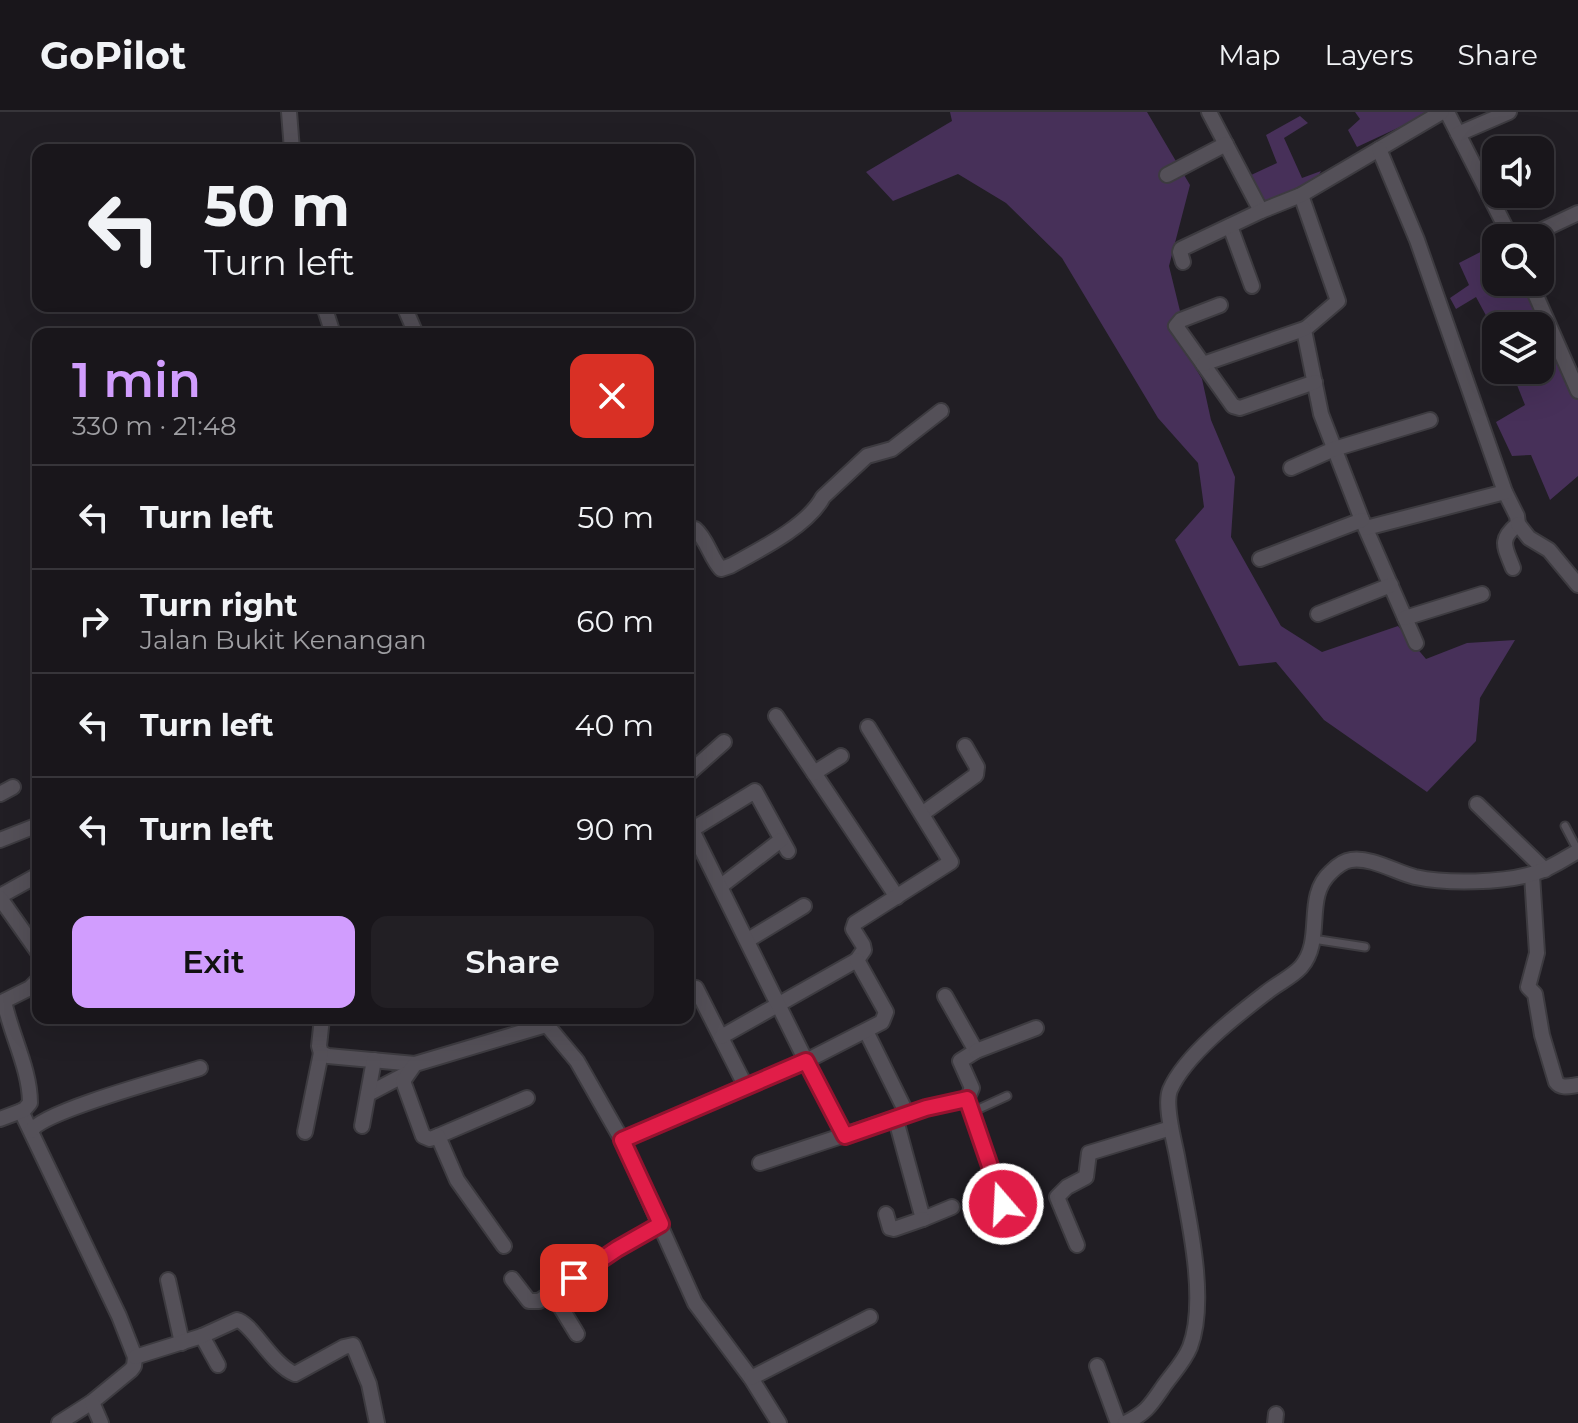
<!DOCTYPE html>
<html lang="en">
<head>
<meta charset="utf-8">
<style>
  :root { --surface:#19161b; --page:#221f24; --text:#f1f3f6; --muted:#9f9fa3; --line:#37353a; --accent:#d19dfe }
  body { margin:0; font-family:Montserrat,sans-serif; background:var(--page); color:var(--text); height:100vh; display:flex; flex-direction:column; font-size:30px; white-space:nowrap }
  * { box-sizing:border-box; margin:0 }
  p { font-size:26px; color:var(--muted) }
  .icon { flex:none; width:44px; height:44px; fill:none; stroke:currentColor; stroke-width:2; stroke-linecap:round; stroke-linejoin:round }
  .map { position:relative; flex:1; overflow:hidden }
  .drawer { position:absolute; left:32px; top:216px; width:662px; height:696px; display:flex; flex-direction:column; background:var(--surface); border-radius:16px; box-shadow:0 8px 32px #0002,0 0 0 2px var(--line) }
  .drawer>* { flex:none }
  .banner { position:absolute; left:32px; top:32px; width:662px; height:168px; border-radius:16px; box-shadow:0 8px 32px #0002,0 0 0 2px var(--line); background:#19161b; color:var(--text); overflow:hidden }
  .buttons { position:absolute; left:1482px; top:24px; display:grid; gap:16px }
  .buttons a { display:grid; place-items:center; width:72px; height:72px; border-radius:16px; background:var(--surface); box-shadow:0 8px 32px #0002,0 0 0 2px var(--line); font-size:40px }
  .pin { position:absolute; display:grid; place-items:center; width:68px; height:68px; color:#fff; margin:-34px; border-radius:16px; box-shadow:0 4px 12px #0006 }
  .me { position:absolute; width:88px; margin:-44px; rotate:341deg; stroke-linejoin:round; filter:drop-shadow(0 0 6px #0008) }
  .turn { display:flex; align-items:center; gap:28px; height:168px; padding:0 40px; font-size:36px }
  .turn .icon { width:104px; height:104px; stroke-width:2.5 }
  .turn b { display:block; font-size:56px; line-height:68px }
  .round { display:grid; place-items:center; flex:none; width:84px; height:84px; border-radius:16px; background:var(--page) }
  .head { display:flex; align-items:center; justify-content:space-between; height:136px; padding:0 40px }
  h1 { font-size:48px; font-weight:600; line-height:60px; color:var(--accent) }
  .primary-button { display:flex; gap:16px; margin-top:auto; padding:16px 40px }
  .primary-button a { flex:1; height:92px; border-radius:16px; background:var(--accent); color:#111; font-size:32px; font-weight:600; line-height:92px; text-align:center }
  .primary-button a+a { background:var(--page); color:var(--text) }
  ul { padding:0; list-style:none }
  li { display:flex; align-items:center; gap:24px; height:104px; padding:0 40px; border-top:2px solid var(--line) }
  li div { flex:1 }
  li b { display:block; font-size:30px }
  li em { font-style:normal }
  header { display:flex; align-items:center; gap:48px; box-sizing:border-box; height:112px; padding:0 40px; background:var(--surface); border-bottom:2px solid var(--line) }
  header strong { font-size:38px }
  nav { display:flex; gap:44px; margin-inline-start:auto; font-size:28px }
  .map>svg:first-child { display:block }
</style>
</head>
<body>
<header>
<strong>GoPilot</strong>
<nav><a>Map</a><a>Layers</a><a>Share</a></nav>
</header>
<div class="map">
<svg width="1578" height="1311" viewBox="0 0 1578 1311">
  <rect width="100%" height="100%" fill="#211e24"/>
  <g fill="#473059">
    <path d="M950,0H1147L1190,73L1169,154L1180,199L1172,217L1202,267L1211,308L1235,365L1231,425L1281,514L1322,540L1398,514L1426,547L1467,531L1515,528L1480,586L1476,629L1427,680L1324,608L1276,550L1239,554L1175,428L1204,395L1198,351L1158,306L1062,146L1006,91L958,62L893,89L866,60L952,9Z"/>
    <path d="M1355,0H1432L1357,35L1348,18L1360,7Z"/>
    <path d="M1300,4L1308,11L1284,26L1302,66L1321,59C1312,79 1285,83 1264,90L1249,64L1277,51L1266,23Z"/>
    <path d="M1496,132V170H1526L1578,281V364L1550,388L1531,343L1512,344L1496,310L1525,293L1511,258H1540V214H1496V222L1476,185L1456,197L1450,186L1469,173L1459,151Z"/>
  </g>
  <g fill="none" stroke-linecap="round" stroke-linejoin="round">
    <g stroke="#3d3b40" stroke-width="11">
      <g id="lane">
        <path d="M1565,714L1578,739"/>
        <path d="M1313,827L1365,835"/>
        <path d="M972,1000L1007,984"/>
      </g>
    </g>
    <g stroke="#3d3b40" stroke-width="18">
      <g id="street">
        <path d="M289,0L292,38"/>
        <path d="M1209,0L1261,99"/>
        <path d="M1447,0L1511,126"/>
        <path d="M1458,22L1509,0"/>
        <path d="M1167,63L1226,32"/>
        <path d="M1301,83L1338,189L1304,218L1321,302L1362,408L1416,531"/>
        <path d="M1230,114L1252,174"/>
        <path d="M1525,126L1578,101"/>
        <path d="M1183,150L1180,140L1181,137L1261,99L1301,83L1442,0"/>
        <path d="M1530,170L1578,279"/>
        <path d="M1220,193L1181,208L1176,214L1233,294L1240,296L1315,270"/>
        <path d="M324,194L333,222"/>
        <path d="M404,194L416,222"/>
        <path d="M1203,252L1304,217"/>
        <path d="M1291,356L1334,337L1430,308"/>
        <path d="M1505,380L1517,404L1518,412C1498,428 1505,435 1513,456"/>
        <path d="M1518,412L1529,426L1549,438L1578,473"/>
        <path d="M1366,416L1505,380L1417,128L1379,37"/>
        <path d="M688,419L695,417C707,427 710,445 721,457L730,454C759,438 808,414 823,385L867,344L892,337L941,299"/>
        <path d="M1260,447L1362,408"/>
        <path d="M1318,502L1391,473"/>
        <path d="M1405,506L1482,482"/>
        <path d="M776,604L897,785"/>
        <path d="M814,661L841,644"/>
        <path d="M688,662L724,630"/>
        <path d="M0,682L13,675"/>
        <path d="M1477,692L1545,758"/>
        <path d="M922,702L976,663L977,655L965,634"/>
        <path d="M693,717L755,679L788,739"/>
        <path d="M0,728L38,713"/>
        <path d="M1532,763L1537,841L1528,875L1535,882L1542,923L1556,970C1561,977 1570,974 1578,973"/>
        <path d="M721,774L781,728"/>
        <path d="M0,784L38,763"/>
        <path d="M0,786L38,840"/>
        <path d="M748,828L804,794"/>
        <path d="M696,876L746,975"/>
        <path d="M945,884L976,939L960,949L972,976L967,987"/>
        <path d="M322,906L319,934L321,941L328,944L415,952"/>
        <path d="M541,906L577,949L622,1028L695,1191L751,1266L779,1311"/>
        <path d="M866,919L907,1002"/>
        <path d="M721,925L857,848L864,838L863,833L853,817L855,811L951,750L868,615"/>
        <path d="M976,939L1036,916"/>
        <path d="M368,982L406,962"/>
        <path d="M21,999L119,1204L135,1245L134,1254L131,1258L92,1290L59,1311"/>
        <path d="M0,1007L24,998L30,991C30,957 11,923 4,889L30,876L38,868"/>
        <path d="M896,1008L923,1107L952,1095"/>
        <path d="M362,1014L374,948"/>
        <path d="M31,1019C43,999 171,965 200,956"/>
        <path d="M305,1020L321,941"/>
        <path d="M438,1024L527,986"/>
        <path d="M845,1024L806,949L882,910L886,900L857,848"/>
        <path d="M622,1028L806,949L688,710"/>
        <path d="M760,1051L926,996L967,987L1003,1092"/>
        <path d="M886,1102L890,1116L894,1117L923,1107"/>
        <path d="M1077,1133L1057,1085L1067,1075L1086,1065L1089,1041L1171,1016"/>
        <path d="M504,1134L457,1068L438,1024L430,1027L423,1024L403,969L415,952L546,913"/>
        <path d="M512,1167L529,1189H539L617,1137L661,1112"/>
        <path d="M168,1168L182,1231"/>
        <path d="M552,1181L577,1222"/>
        <path d="M202,1224L218,1253"/>
        <path d="M135,1245L202,1224L237,1208C252,1211 271,1252 295,1262L344,1235L353,1233L369,1272L377,1311"/>
        <path d="M1097,1254L1118,1311"/>
        <path d="M751,1266L870,1205"/>
        <path d="M92,1290L101,1311"/>
        <path d="M1125,1311C1146,1301 1150,1294 1163,1275C1172,1262 1184,1250 1190,1235C1209,1185 1186,1096 1177,1044C1174,1028 1164,993 1170,978C1185,943 1237,903 1267,880C1278,871 1292,865 1301,855C1325,827 1303,785 1331,760C1336,755 1343,749 1351,748C1372,745 1395,760 1415,765C1447,772 1504,771 1535,761C1550,757 1564,747 1578,739"/>
        <path d="M1275,1311L1276,1302"/>
      </g>
    </g>
    <use href="#lane" stroke="#545058" stroke-width="7"/>
    <use href="#street" stroke="#545058" stroke-width="14"/>
  </g>
  <g fill="none" stroke-linecap="round" stroke-linejoin="round">
    <g stroke="#92132f" stroke-width="20">
      <path id="route" d="M574,1166L617,1137L661,1112L622,1028L806,949L845,1024L926,996L967,987L1003,1092"/>
    </g>
    <use href="#route" stroke="#e11d48" stroke-width="14"/>
  </g>
</svg>
<div class="buttons">
<a><svg class="icon" aria-label="sound" viewBox="0 0 24 24"><path d="M4 9h4l5-4v14l-5-4H4zM17 9q2 3 0 6"/></svg></a>
<a><svg class="icon" aria-label="search" viewBox="0 0 24 24"><circle cx="10" cy="10" r="6"/><path d="M15 15l6 6"/></svg></a>
<a><svg class="icon" aria-label="layers" viewBox="0 0 24 24"><path d="M12 4l9 5-9 5-9-5zM3 14l9 5 9-5"/></svg></a>
</div>
<div class="pin" style="left:574px;top:1166px;background:#d93025"><svg class="icon" aria-label="arrive" viewBox="0 0 24 24"><path d="M6 21V4h12l-3 4 3 4H6"/></svg></div>
<svg class="me" style="left:1003px;top:1092px" viewBox="-20 -20 40 40"><circle r="17" fill="#e11d48" stroke="#fff" stroke-width="3"/><path d="M0-11L8 9 0 5-8 9z" fill="#fff"/></svg>
<div class="banner">
<div class="turn"><svg class="icon" aria-label="left" viewBox="0 0 24 24"><path d="M17 20v-9H6M10 6l-5 5 5 5"/></svg><div><b>50 m</b>Turn left</div></div>
</div>
<section class="drawer">
<div class="head"><div><h1>1 min</h1><p>330 m · 21:48</p></div><a class="round" style="background:#d93025;color:#fff"><svg class="icon" aria-label="close" viewBox="0 0 24 24"><path d="M6 6l12 12M18 6L6 18"/></svg></a></div>
<ul>
<li><svg class="icon" aria-label="left" viewBox="0 0 24 24"><path d="M17 20v-9H6M10 6l-5 5 5 5"/></svg><div><b>Turn left</b></div><em>50 m</em></li>
<li><svg class="icon" aria-label="right" viewBox="0 0 24 24"><path d="M7 20v-9h11M14 6l5 5-5 5"/></svg><div><b>Turn right</b><p>Jalan Bukit Kenangan</p></div><em>60 m</em></li>
<li><svg class="icon" aria-label="left" viewBox="0 0 24 24"><path d="M17 20v-9H6M10 6l-5 5 5 5"/></svg><div><b>Turn left</b></div><em>40 m</em></li>
<li><svg class="icon" aria-label="left" viewBox="0 0 24 24"><path d="M17 20v-9H6M10 6l-5 5 5 5"/></svg><div><b>Turn left</b></div><em>90 m</em></li>
</ul>
<div class="primary-button"><a>Exit</a><a>Share</a></div>
</section>
</div>
</body>
</html>
